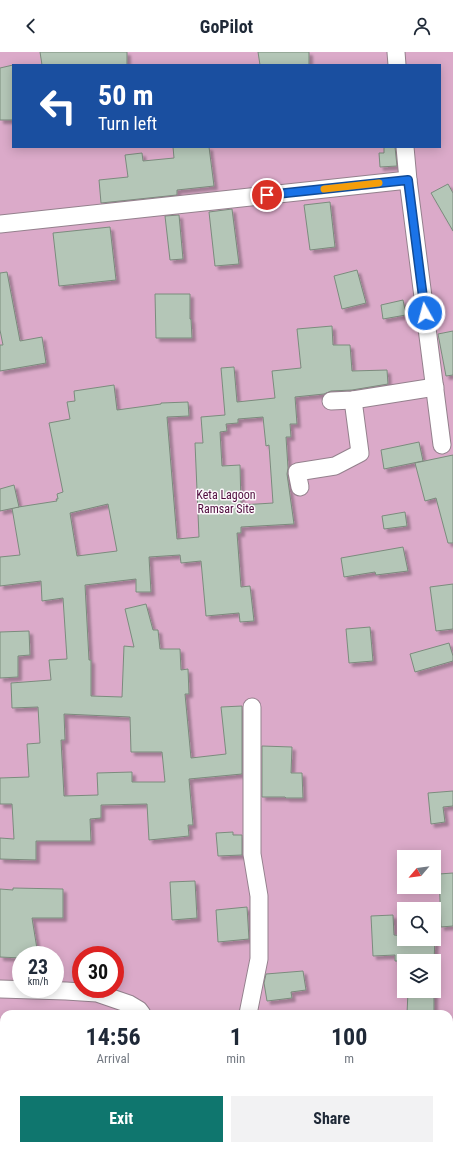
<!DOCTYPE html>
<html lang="en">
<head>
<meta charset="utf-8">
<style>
  :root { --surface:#fff; --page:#f2f2f3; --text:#1f2937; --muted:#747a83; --accent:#0f766e }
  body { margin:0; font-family:"Roboto Condensed",sans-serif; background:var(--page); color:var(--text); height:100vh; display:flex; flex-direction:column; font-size:15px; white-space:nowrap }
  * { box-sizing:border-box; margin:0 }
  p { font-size:13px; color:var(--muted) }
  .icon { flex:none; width:22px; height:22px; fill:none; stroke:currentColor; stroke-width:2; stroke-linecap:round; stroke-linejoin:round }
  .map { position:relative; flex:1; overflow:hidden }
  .drawer { position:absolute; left:0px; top:958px; width:453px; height:140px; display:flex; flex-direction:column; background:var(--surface); border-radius:12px 12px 0 0; box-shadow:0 2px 10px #0003 }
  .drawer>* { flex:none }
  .hud { position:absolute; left:12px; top:12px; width:429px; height:84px; border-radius:0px; box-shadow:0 2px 10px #0003; background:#1a4fa0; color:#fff; overflow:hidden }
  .needle { width:26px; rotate:241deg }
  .tools { position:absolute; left:397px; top:798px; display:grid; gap:8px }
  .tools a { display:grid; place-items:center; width:44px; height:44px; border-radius:0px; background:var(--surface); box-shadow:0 2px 10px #0003; font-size:20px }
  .speed { position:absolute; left:12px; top:894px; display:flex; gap:8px; font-size:20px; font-weight:700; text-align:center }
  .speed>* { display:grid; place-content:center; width:52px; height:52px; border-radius:50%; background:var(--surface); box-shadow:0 2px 10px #0003; line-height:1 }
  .speed small { font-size:10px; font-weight:400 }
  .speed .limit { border:6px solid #d22; background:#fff; color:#111 }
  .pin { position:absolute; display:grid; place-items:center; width:34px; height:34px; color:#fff; margin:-17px; border:2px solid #fff; border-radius:50%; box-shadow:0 1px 4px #0007 }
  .me { position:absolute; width:44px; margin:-22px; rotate:353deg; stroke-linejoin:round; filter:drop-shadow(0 0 3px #0008) }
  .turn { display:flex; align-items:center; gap:14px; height:84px; padding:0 20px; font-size:18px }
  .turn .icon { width:52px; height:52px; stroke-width:2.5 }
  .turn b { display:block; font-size:28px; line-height:34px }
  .eta { display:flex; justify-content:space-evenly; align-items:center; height:68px; text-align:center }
  .eta b { font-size:24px; font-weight:700; line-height:28px }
  .action { display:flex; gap:8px; margin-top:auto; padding:8px 20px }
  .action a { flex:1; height:46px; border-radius:0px; background:var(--accent); color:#fff; font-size:16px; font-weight:700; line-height:46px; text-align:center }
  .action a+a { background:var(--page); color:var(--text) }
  header { display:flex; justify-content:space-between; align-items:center; height:52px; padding:0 20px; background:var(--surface); font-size:18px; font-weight:700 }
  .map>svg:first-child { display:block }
</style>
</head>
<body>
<header><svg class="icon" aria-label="back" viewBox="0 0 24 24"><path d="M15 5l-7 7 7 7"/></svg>GoPilot<svg class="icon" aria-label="person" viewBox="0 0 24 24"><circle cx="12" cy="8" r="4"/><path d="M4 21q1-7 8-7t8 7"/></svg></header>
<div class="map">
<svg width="453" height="1098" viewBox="0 0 453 1098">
  <defs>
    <filter id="shadow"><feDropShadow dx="3.5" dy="3.5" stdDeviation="1" flood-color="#0004"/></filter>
  </defs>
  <rect width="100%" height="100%" fill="#fae6f2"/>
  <path fill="#dbaac9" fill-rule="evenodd" d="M0,0H453V1098H0ZM13,13H440V95H13ZM404,805H434V835H404ZM404,857H434V887H404ZM21,903H55V937H21ZM81,903H115V937H81ZM404,909H434V939H404ZM4,962H449V1094H4Z"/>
  <g fill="#b4c6b7" stroke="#7b8b7d" fill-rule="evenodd" filter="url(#shadow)">
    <path d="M40,0H127V13H42Z"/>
    <path d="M258,0H309V13H260Z"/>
    <path d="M13,13V68H0V16Z"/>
    <path d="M173,95H209L214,134L177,138V143L101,151L99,128L128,125L125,103L142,101L143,109L174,106Z"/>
    <path d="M384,95H395L397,114L380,115L379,101H384Z"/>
    <path d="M448,132L453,141V179L431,141Z"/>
    <path d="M330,150L335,195L310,198L304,153Z"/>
    <path d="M232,157L239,212L215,214L209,160Z"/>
    <path d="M179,163L183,207L170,208L165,164Z"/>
    <path d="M110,175L116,228L59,234L53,181Z"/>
    <path d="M357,218L366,251L342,257L334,224Z"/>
    <path d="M7,220L20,289L42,285L46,311L0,319V293H3L0,278V221Z"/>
    <path d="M155,242H190V267H191L192,286H156Z"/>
    <path d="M403,248L406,263L383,267L381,253Z"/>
    <path d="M332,274L333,293H350L352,319L387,318L388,332L352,338L331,339L324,342L295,345L297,372H290L291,385H286L288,416L287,422L294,472L241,475V481H237L241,535L250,534L254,569L240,570L239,561L206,564L201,509L181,511L180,503L149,505L151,540H136V527L85,533L89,608H91V644L122,645L124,594L134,595L125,557L146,552L153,578H158L160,597H180L181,618L188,617L189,642H185L191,706L226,702L221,655L242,654V722L189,727L193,773H188L189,784L149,788L147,752L101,753V766L90,767L91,789H36V808L0,807V786L14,787L12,752H0V726L29,725L27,692L40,691L38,655L12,656L11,631L51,628L49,608L67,607L63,546L42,549L41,529L0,534V505L20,503L12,456L57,449L56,447H58L57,442L63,440L49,371L70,367L67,350L75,349L74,339L114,333L117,358L161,352V351L188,350L189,364L167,365L177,487L199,485L195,391H203L201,365L225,363L221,316L234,315L237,350L275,346L272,319L301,316L297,277ZM263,365L266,394L269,393L273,451L241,453L240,413L222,414L220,380L227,379L226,372L238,371V367ZM108,452L117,499L77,504L70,461ZM64,662L130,665L131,700H162L165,730H132V720L97,721L98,743L64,744L61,688H65Z"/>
    <path d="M453,279V323L446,324L438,282Z"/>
    <path d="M419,390L423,409L384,417L381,398Z"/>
    <path d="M453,403V491H448L436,446L425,449L415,411Z"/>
    <path d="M14,433L19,455L0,459V437Z"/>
    <path d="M405,460L407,474L384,477L382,464Z"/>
    <path d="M403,495L408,519L376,523L375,520L344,525L341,506Z"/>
    <path d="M453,532V577L436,579L430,535Z"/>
    <path d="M370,575L373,609L349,611L346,577Z"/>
    <path d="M29,579L30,603L18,604V625L0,626V580Z"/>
    <path d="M449,591L453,604V609L415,620L410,602Z"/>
    <path d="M262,694L292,695L291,721H302L303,746H286L285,745H262Z"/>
    <path d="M453,739V754L443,755L445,770L431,772L428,741Z"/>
    <path d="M233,780V783H242V803L218,804L216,781Z"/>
    <path d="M453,821V874L441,875L439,822Z"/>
    <path d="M195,829L197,866L172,868L170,830Z"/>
    <path d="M13,836L63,837V866H32L38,903H21V906L0,905V837L13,838Z"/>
    <path d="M247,855L249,887L218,890L216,858Z"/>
    <path d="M393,863L394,883L404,884V887H435L434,909H395V903L373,904L371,864Z"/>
    <path d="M303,919L306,938L291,940L292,946L267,949L264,931L266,922Z"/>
    <path d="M408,939H434V962H407Z"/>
  </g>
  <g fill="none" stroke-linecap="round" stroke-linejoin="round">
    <g stroke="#94818d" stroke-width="19">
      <g id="street">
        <path d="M396,0L397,13"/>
        <path d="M405,95L408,128L442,393"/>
        <path d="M0,172L408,128"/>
        <path d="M331,349L353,348L435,335"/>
        <path d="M300,435L297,420L335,414L360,401L353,348"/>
        <path d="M0,937L66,939L97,941L129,952L139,958L142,962"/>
        <path d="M248,962L259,907V844L252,802V655"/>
      </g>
    </g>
    <use href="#street" stroke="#fff" stroke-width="17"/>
  </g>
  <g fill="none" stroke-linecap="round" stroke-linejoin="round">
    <g stroke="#114b97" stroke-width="10">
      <path id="route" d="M267,143L408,128L425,261"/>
    </g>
    <use href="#route" stroke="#1a73e8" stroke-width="7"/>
    <path stroke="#f59e0b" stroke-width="7" d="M324,137L379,131"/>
  </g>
  <g text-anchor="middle" stroke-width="3" stroke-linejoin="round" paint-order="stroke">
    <g font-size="12" fill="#4f0c3d" stroke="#fcf8fb">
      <text x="226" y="447">Keta Lagoon<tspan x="226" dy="14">Ramsar Site</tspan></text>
    </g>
  </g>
</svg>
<div class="tools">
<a><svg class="needle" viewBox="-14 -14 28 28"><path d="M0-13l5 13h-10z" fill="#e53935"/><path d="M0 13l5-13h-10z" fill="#747a83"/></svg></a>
<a><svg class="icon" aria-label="search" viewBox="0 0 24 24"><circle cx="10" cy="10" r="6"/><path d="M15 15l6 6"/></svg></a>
<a><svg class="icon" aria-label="layers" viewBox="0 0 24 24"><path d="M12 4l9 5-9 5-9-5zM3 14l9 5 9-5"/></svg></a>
</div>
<div class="speed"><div>23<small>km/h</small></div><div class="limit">30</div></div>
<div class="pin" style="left:267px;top:143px;background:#d93025"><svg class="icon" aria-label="arrive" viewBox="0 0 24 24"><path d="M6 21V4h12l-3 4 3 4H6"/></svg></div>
<svg class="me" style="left:425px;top:261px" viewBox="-20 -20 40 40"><circle r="17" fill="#1a73e8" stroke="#fff" stroke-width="3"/><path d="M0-11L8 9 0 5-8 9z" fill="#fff"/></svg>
<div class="hud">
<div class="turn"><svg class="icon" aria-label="left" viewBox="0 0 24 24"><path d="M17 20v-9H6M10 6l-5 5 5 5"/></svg><div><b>50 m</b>Turn left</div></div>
</div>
<section class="drawer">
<div class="eta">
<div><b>14:56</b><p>Arrival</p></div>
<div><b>1</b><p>min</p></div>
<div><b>100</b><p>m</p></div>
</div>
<div class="action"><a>Exit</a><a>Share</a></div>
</section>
</div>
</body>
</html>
